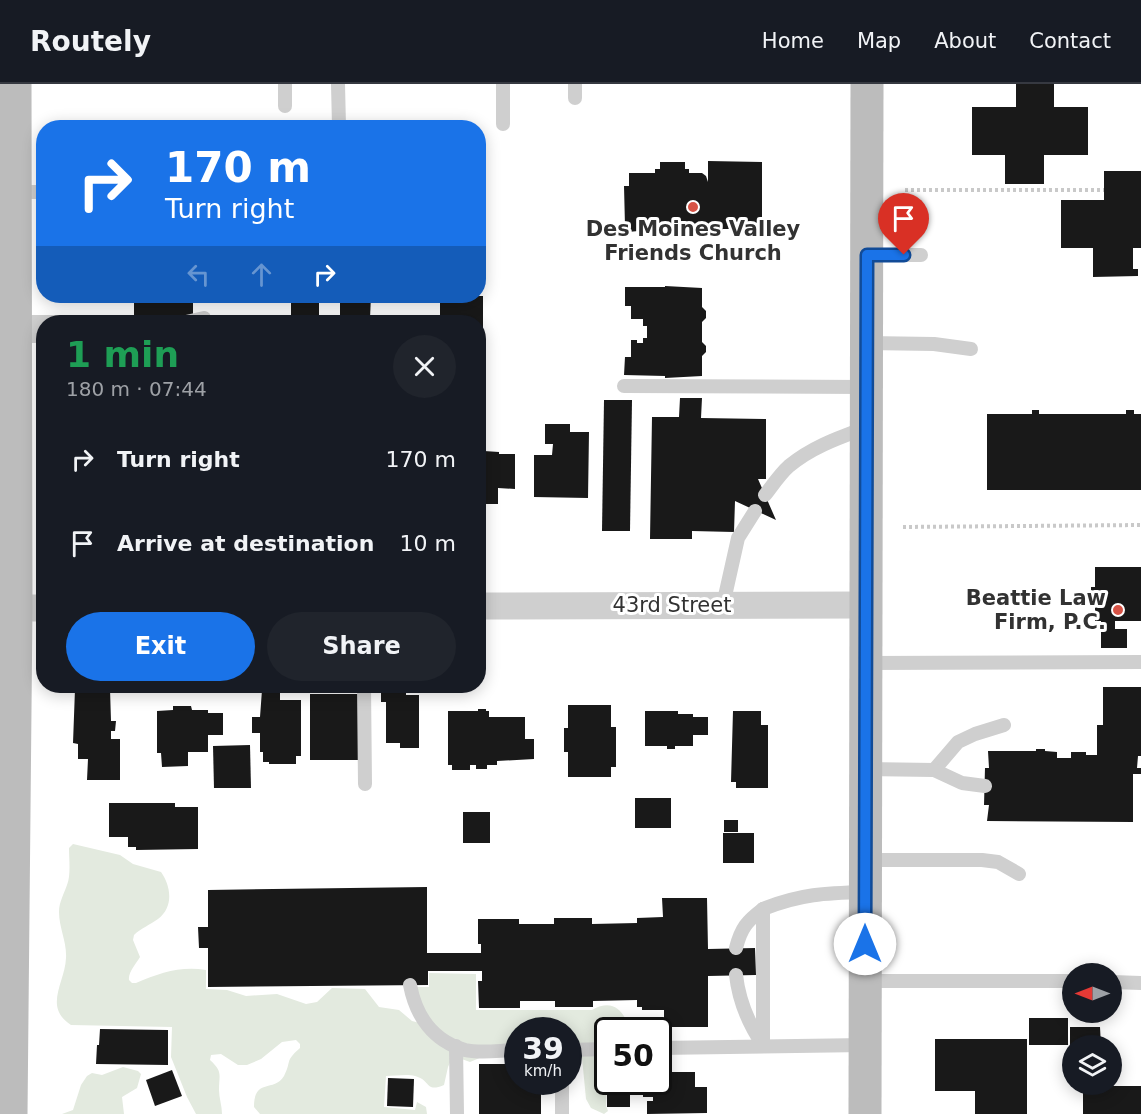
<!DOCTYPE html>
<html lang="en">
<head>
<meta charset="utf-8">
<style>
  :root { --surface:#171b24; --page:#20242c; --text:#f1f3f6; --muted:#9ea1a6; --line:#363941; --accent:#1a73e8 }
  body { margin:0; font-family:"DejaVu Sans",sans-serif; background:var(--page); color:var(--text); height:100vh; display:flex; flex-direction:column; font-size:22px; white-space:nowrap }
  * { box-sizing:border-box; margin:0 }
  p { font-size:20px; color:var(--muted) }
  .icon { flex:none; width:33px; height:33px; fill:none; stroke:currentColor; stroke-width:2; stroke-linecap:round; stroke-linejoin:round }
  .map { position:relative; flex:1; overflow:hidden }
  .sheet { position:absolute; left:36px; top:231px; width:450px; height:378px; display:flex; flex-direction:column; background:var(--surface); border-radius:24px; box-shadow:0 3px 15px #0003 }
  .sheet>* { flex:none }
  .hud { position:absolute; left:36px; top:36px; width:450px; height:183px; border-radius:24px; box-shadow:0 3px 15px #0003; background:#1a73e8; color:#fff; overflow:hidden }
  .needle { width:39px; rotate:270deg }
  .buttons { position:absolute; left:1062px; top:879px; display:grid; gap:12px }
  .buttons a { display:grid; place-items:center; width:60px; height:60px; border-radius:50%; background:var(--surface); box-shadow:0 3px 15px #0003; font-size:30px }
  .speed { position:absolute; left:504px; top:933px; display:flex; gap:12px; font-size:30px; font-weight:700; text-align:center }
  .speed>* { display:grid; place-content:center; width:78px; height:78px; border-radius:50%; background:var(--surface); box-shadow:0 3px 15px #0003; line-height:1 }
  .speed small { font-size:15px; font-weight:400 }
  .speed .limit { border:3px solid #111; border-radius:9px; background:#fff; color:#111 }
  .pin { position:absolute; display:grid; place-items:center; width:51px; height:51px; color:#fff; margin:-62px -26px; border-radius:50% 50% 50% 0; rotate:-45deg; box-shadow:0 0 6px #0007 }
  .pin .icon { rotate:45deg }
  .me { position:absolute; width:66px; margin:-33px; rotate:0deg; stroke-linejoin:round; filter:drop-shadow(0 0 4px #0008) }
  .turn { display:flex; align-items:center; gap:21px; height:126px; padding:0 30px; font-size:27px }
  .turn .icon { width:78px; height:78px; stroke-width:2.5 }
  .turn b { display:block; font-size:42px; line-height:51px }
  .lanes { display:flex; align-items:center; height:57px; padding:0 30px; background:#0003; justify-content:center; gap:30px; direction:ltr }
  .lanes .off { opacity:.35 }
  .round { display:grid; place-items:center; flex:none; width:63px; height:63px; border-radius:32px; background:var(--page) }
  .head { display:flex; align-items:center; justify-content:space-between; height:102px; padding:0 30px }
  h1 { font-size:36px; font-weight:700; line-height:45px; color:#1e9e55 }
  .primary-button { display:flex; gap:12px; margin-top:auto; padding:12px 30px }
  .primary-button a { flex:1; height:69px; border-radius:36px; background:var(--accent); color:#fff; font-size:24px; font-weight:700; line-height:69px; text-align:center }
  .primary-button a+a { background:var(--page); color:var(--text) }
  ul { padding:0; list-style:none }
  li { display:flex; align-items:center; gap:18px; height:84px; padding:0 30px }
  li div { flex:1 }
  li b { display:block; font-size:22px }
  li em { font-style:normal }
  header { display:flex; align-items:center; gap:36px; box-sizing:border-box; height:84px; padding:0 30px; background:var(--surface); border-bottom:2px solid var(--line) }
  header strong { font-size:28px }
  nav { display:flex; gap:33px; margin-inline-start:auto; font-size:21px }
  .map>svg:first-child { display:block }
</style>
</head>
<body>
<header>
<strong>Routely</strong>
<nav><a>Home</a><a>Map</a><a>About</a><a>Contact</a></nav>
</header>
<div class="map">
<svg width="1141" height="1030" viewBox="0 0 1141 1030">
  <rect width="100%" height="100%" fill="#fff"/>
  <g fill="#e3eadf">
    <path d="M73,760L120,771L133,780L161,788C171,802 174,823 158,835C150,841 141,844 134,851L133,856L140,873C136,880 128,888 129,896L132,899H136C160,889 180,882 206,886V905L227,906L246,912L277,910L306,920L317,918L332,904L365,905L379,923L399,926L412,937L420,939L414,903H429V889L476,890V926H592C614,914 623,927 631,946H608L607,960L600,969L607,973L606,1022L608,1027L604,1030L591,1024L586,1015L582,974L569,973L568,946H518L517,971L489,970L470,978L456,973L452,974L448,983L444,1001C425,1009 431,996 415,992C407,990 395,992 386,992L384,1023L415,1026L417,1018L426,1023L427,1030H260L254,1023C254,993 274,1009 284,992C292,977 284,978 300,964V960L296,956L282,958L261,975L247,981H238L221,970L211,971L210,976C223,988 219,990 219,1006C219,1014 222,1022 222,1030H196L187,1013L171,973L172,943L71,941C43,923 65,899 66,874C67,858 59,844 59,828C59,818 64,810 67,801C71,791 69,776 69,764Z"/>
    <path d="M123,983L138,987L141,990L137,1004L122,1013L124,1030H62L73,1026L81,1001L87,992L92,989L102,991Z"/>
  </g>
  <g fill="#191919">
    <path d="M1016,0H1054V23H1088V71H1044V100H1005V71H972V23H1016Z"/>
    <path d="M478,71H483L481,160H478Z"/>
    <path d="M708,77L762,78V145H723V150H715V147H701V142H695V148H684V145H680V148H669V142H660V146H653V143H649V146L628,148V142H625L624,102H629V89H655V85H660V78H685V85H689V89H702L706,92L708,98Z"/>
    <path d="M1104,87H1141V164H1133V185H1138V192L1093,193V164H1061V116H1104Z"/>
    <path d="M665,202L702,204V223L706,227V234L702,238V258L706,262V268L702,272V292L665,294V292L624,291L625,273H631V256H637V259H643V254H647V242H643V235H631V222H625V203H665Z"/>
    <path d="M134,212H196V217H193V231H183V234H134Z"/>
    <rect x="291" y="212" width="28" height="26"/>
    <path d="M340,212H371L370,234H340Z"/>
    <path d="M440,212H483V244H478V238H440Z"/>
    <path d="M680,314H702L701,334L766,335V395H758L776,436L735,417L734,448L692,447V455H650L652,333H679Z"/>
    <path d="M604,316H632L630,447H602Z"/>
    <path d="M1032,326H1039V330H1126V326H1134V330H1141V406H987V330H1032Z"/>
    <path d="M545,340H570V348H589L588,414L534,413V371H552L553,360H545Z"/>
    <path d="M478,354L484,358V367L499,368V370H515V405L498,404V420H478Z"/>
    <path d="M1095,483H1141V537H1115V545H1127V564H1101V537H1095V516H1091V503H1095Z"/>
    <path d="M1103,603H1141V672H1138L1137,684H1141V690H1133V738L987,737L989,721H984L985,684H989L988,667H1036V665H1045V667L1057,668V674H1071V668H1086V671H1097V641H1103Z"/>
    <path d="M75,605H110L111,637H116L115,647H111V655H120V696H87L88,675H78V660L73,659Z"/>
    <path d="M262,606H280V616H301V672H296V680H269V678H263V668H260V649H252V633H260Z"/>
    <path d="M381,606H406V611H419V664H400V659H386V618H381Z"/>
    <rect x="310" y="610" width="50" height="66"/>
    <path d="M568,621H611V643H616V683H611V693H568V668H564V644H568Z"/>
    <path d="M173,622H191L192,626H208V629H223V651H208V668H188V682L162,683L161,669H157V627L173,626Z"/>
    <path d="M478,625H486V627H489V633H525V655H534V675L497,677V681H487V685H476V681H470V686H452V681H448V627H478Z"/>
    <path d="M645,627H678V630H693V633H708V651H693V662H675V665H667V662H645Z"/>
    <path d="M733,627H761V641H768V704H736V698H731Z"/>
    <path d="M250,661L251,704H214L213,662Z"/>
    <rect x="635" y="714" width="36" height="30"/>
    <path d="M109,719H175V723H198V765L136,766V763H128V753H109Z"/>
    <rect x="463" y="728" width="27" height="31"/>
    <rect x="724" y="736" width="14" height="12"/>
    <rect x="723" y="749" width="31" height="30"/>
    <path d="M427,803V869H481V860H478V835H519V840H554V834H592V840L637,839V834L663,833L662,814H707L708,865L755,864L756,891L708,892V943H664V926H642V923H637V916L593,917V923H555V917H520V924H479L478,897H482V887H428V901L208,903V864H199L198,843H208V806Z"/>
    <rect x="1029" y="934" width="39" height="27"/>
    <path d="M1070,943H1100L1101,962H1072V976H1070Z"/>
    <path d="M100,945L168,946V981L96,980L97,961H99Z"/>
    <path d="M935,955H1027V1030H975V1007H935Z"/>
    <path d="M479,980H518V998H541V1030H479Z"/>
    <path d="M172,986L182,1012L155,1022L146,996Z"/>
    <path d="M658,988H695V1003H707V1029L647,1030V1017H653V1013H643V1009H645V998H658Z"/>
    <path d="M388,994L414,995L413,1023L387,1022Z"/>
    <rect x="607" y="998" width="23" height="25"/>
    <rect x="1083" y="1002" width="58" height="28"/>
  </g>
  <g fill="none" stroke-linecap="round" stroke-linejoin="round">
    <g stroke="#c9c9c9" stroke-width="4" stroke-dasharray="3 3" stroke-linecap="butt">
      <path d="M905,106H1104"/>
      <path d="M903,443L1141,441"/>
    </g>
    <g stroke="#cfcfcf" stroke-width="14">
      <path d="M285,0V22"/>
      <path d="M338,0L339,42"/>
      <path d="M575,0V14"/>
      <path d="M503,40V0"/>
      <path d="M16,108H44"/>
      <path d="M867,171H921"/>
      <path d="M16,238H111"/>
      <path d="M186,238L204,234"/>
      <path d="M16,252H44"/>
      <path d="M867,259L934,260L971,265"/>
      <path d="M624,302L866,303"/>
      <path d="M765,411C772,402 780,390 789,382C812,363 838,354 865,344"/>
      <path d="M723,521L738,454L755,427"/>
      <path d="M866,579L1141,578"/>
      <path d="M364,602L365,700"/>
      <path d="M865,685L934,686L958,658L975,650L1004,641"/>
      <path d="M934,686L962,699L985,702"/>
      <path d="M865,776H982L998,778L1019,790"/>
      <path d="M736,864C741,844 747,837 763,825"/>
      <path d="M736,891C739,918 748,939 763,961"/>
      <path d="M865,897H1072"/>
      <path d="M1112,898L1141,899"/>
      <path d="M410,901C416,932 433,957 465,966C481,970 501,966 518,966"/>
      <path d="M763,961V825C800,810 826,809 865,808"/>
      <path d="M456,962L457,1030"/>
      <path d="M658,964L865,961"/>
      <path d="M568,966L608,965"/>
      <path d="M562,998V1030"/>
    </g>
    <g stroke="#cfcfcf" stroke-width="27">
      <path d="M478,522L866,521"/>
      <path d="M16,524H44"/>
    </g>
    <g stroke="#bcbcbc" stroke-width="33">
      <path d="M11,1030L16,524L15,0"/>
      <path d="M865,1030L867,0"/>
    </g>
  </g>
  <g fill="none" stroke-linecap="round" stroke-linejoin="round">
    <g stroke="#114b97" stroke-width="15">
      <path id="route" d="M865,860L867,171H904"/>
    </g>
    <use href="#route" stroke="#1a73e8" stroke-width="10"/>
  </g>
  <g fill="#d75346" stroke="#fff" stroke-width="2">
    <circle cx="693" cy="123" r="6"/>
    <circle cx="1118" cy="526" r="6"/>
  </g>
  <g text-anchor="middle" stroke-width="6" stroke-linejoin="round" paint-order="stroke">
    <g font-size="21" font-weight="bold" fill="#323232" stroke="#fff">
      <text x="693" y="152">Des Moines Valley<tspan x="693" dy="24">Friends Church</tspan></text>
      <text x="1106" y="521" text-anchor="end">Beattie Law<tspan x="1106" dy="24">Firm, P.C.</tspan></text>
    </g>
    <g font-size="21" fill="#323232" stroke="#fff">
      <text x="672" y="528">43rd Street</text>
    </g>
  </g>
</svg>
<div class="buttons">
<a><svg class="needle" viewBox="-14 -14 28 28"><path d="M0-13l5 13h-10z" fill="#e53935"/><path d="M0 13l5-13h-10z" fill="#9ea1a6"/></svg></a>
<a><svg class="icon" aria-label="layers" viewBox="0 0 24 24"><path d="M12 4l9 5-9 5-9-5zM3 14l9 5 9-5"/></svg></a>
</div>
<div class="speed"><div>39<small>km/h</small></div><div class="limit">50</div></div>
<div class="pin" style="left:904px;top:171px;background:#d93025"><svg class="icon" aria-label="arrive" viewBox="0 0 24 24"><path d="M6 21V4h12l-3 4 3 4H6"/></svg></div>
<svg class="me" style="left:865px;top:860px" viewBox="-20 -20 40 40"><circle r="19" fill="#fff"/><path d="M0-13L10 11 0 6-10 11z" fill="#1a73e8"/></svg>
<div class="hud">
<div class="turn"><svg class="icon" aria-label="right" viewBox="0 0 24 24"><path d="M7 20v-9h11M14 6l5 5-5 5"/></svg><div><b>170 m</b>Turn right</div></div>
<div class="lanes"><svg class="icon off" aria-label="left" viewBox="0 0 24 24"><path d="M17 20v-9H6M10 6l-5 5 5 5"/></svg><svg class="icon off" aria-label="ahead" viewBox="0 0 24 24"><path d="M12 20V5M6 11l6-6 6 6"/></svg><svg class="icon" aria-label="right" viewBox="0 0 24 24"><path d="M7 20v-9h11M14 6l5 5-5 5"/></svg></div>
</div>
<section class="sheet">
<div class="head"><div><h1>1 min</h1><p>180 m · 07:44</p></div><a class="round"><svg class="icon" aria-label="close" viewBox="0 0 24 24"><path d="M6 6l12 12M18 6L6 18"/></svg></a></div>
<ul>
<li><svg class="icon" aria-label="right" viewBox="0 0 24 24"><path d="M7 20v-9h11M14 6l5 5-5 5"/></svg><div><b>Turn right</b></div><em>170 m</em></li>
<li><svg class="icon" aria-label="arrive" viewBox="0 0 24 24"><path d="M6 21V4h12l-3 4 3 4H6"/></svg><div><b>Arrive at destination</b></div><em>10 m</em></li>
</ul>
<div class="primary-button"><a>Exit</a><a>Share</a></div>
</section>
</div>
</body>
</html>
